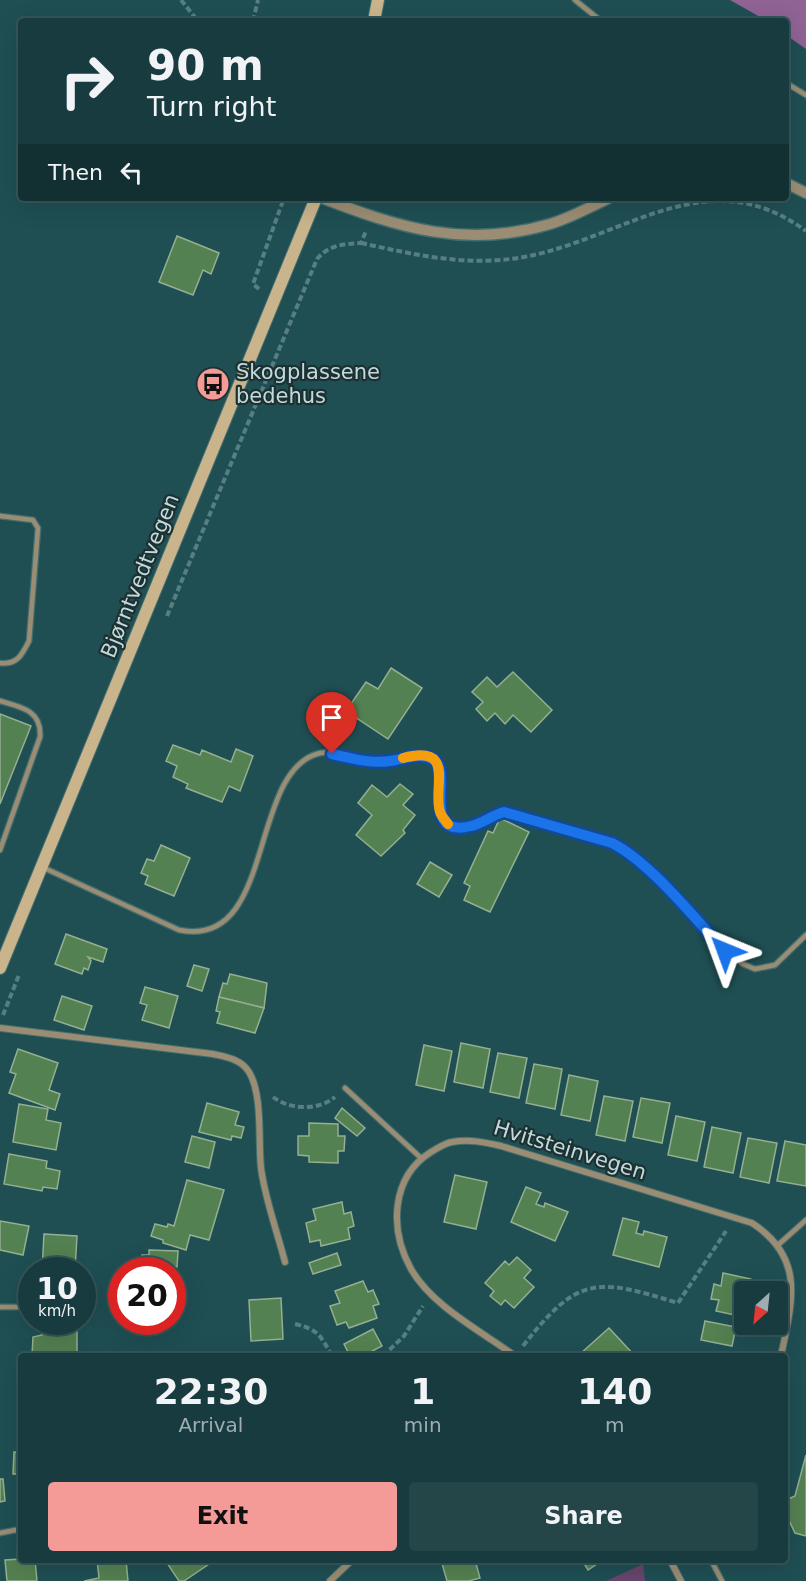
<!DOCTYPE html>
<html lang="en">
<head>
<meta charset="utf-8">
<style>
  :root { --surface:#173b3e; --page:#244649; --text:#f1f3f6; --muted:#9eadb0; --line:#365558; --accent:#f59b97 }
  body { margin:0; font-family:"DejaVu Sans",sans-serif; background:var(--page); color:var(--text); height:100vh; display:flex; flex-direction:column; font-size:22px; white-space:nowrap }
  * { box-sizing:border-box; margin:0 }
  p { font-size:20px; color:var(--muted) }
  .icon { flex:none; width:33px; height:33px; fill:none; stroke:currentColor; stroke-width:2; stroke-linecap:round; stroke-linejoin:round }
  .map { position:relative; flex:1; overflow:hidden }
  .sheet { position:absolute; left:18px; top:1353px; width:770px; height:210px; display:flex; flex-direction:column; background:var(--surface); border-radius:6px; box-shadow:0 6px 24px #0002,0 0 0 2px var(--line) }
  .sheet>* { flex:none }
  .hud { position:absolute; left:18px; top:18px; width:771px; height:183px; border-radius:6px; box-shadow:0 6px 24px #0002,0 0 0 2px var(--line); background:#173b3e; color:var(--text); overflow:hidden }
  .needle { width:39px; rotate:207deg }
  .fabs { position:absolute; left:734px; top:1281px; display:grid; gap:12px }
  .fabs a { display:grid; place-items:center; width:54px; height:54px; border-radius:6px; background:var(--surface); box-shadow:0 6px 24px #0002,0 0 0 2px var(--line); font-size:30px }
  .speed { position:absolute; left:18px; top:1257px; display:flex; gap:12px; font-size:30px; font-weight:700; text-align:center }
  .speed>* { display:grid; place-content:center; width:78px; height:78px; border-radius:50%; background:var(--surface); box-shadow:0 6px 24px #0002,0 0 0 2px var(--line); line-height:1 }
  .speed small { font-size:15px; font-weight:400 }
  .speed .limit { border:9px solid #d22; background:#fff; color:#111 }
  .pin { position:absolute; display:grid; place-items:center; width:51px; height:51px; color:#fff; margin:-62px -26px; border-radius:50% 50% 50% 0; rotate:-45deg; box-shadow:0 0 6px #0007 }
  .pin .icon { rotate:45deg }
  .me { position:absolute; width:66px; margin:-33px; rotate:316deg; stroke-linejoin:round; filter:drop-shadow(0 0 4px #0008) }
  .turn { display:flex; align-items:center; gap:21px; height:126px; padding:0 30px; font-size:27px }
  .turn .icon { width:78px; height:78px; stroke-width:2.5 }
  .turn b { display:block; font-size:42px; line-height:51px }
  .then { display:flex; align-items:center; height:57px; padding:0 30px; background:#0003; gap:12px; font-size:22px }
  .eta { display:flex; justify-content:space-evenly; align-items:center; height:102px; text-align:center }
  .eta b { font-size:36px; font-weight:700; line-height:42px }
  .primary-button { display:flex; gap:12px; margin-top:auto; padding:12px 30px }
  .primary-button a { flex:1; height:69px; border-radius:6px; background:var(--accent); color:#111; font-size:24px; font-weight:700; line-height:69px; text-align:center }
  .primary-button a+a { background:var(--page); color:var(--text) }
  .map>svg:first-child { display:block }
</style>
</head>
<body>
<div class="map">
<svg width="806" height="1581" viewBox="0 0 806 1581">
  <rect width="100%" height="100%" fill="#1f4f53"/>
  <path fill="#68456d" d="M643,1564L645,1581H606Z"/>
  <path fill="#8f6394" d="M730,0H806V49L786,35V21H767Z"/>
  <g fill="#548151" stroke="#94af92" stroke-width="1.5">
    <path d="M177,236L219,253L211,274L203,270L193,295L159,282Z"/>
    <path d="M391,668L422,688L388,739L346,711L366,682L378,689Z"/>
    <path d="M513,672L552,710L531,732L513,715L505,724L495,713L487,721L476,709L483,702L472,692L487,677L497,687Z"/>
    <path d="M0,714L31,726L0,804Z"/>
    <path d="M173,745L200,755L202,750L231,762L236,749L253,756L240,791L229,786L222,802L186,788L188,784L173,777L177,766L166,761Z"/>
    <path d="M400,784L413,794L403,805L415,815L403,830L405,833L381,856L356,835L372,815L358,803L372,785L387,797Z"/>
    <path d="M500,818L529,832L490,912L464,900L470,886L464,883L488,831L493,833Z"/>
    <path d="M161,845L190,858L174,896L145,884L148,876L141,873L147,859L154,861Z"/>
    <path d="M430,862L452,875L439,897L417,884Z"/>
    <path d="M66,934L107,949L103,962L88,957L91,961L88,970L84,968L82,974L55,964Z"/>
    <path d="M194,965L209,969L202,991L187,986Z"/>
    <path d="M230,974L267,983L264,1008L219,997L223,983L227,984Z"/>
    <path d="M145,987L178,996L169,1028L142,1020L147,1005L140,1003Z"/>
    <path d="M62,996L92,1006L84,1030L54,1020Z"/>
    <path d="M219,997L264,1008L255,1033L217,1023L220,1012L216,1011Z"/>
    <path d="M461,1043L490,1049L483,1088L454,1082Z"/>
    <path d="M424,1045L452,1051L444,1091L416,1085Z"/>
    <path d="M18,1049L58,1063L49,1090L60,1094L55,1110L9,1093L16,1074L10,1072Z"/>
    <path d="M498,1053L527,1058L519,1098L490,1092Z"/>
    <path d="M534,1064L562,1069L555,1109L526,1103Z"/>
    <path d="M569,1075L598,1081L590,1121L561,1115Z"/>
    <path d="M604,1096L633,1101L625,1141L596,1135Z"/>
    <path d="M641,1098L670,1103L662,1143L633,1137Z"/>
    <path d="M207,1103L239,1112L235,1125L244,1127L241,1138L232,1136L231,1140L199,1132Z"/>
    <path d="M19,1104L48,1109L46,1120L61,1123L56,1150L13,1142Z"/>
    <path d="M342,1108L365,1128L357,1136L335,1118Z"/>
    <path d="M676,1116L705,1122L697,1161L668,1155Z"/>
    <path d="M309,1123L338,1124V1136H345L344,1151H338V1163L309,1162V1156L298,1155V1136H309Z"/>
    <path d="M712,1127L741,1133L733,1173L704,1167Z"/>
    <path d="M192,1136L215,1142L209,1168L185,1162Z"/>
    <path d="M748,1138L777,1143L769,1183L740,1177Z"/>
    <path d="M785,1141L806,1145V1186L777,1181Z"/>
    <path d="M9,1154L47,1161L46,1168L60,1171L57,1189L43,1187L42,1191L4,1184Z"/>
    <path d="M455,1175L487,1182L476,1229L444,1222Z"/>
    <path d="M187,1180L224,1190L209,1240L190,1235L186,1250L163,1243V1240L151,1236L155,1224L167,1227L168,1224L174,1226Z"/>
    <path d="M526,1187L541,1193L536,1204L544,1207L545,1203L568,1212L555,1241L511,1222Z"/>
    <path d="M342,1202L344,1214L351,1212L354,1226L348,1228L350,1239L321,1246L320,1240L310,1242L306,1223L316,1220L313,1209Z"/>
    <path d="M623,1218L639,1222L636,1233L643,1235L644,1231L667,1237L659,1267L613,1255Z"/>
    <path d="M0,1221L29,1226L23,1255L0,1250Z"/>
    <path d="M44,1234L77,1236L75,1270H42Z"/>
    <path d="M149,1250L178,1251L177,1267L142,1264V1255H149Z"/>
    <path d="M337,1253L341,1265L313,1274L309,1263Z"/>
    <path d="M517,1257L531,1270L524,1278L534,1287L514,1308L505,1300L501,1305L490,1296L494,1291L485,1283L505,1261L509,1265Z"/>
    <path d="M120,1271L122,1322L146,1323L118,1322Z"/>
    <path d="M723,1273L751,1279L750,1292H744V1317L716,1311L719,1300L711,1299L714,1284L721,1286Z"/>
    <path d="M363,1281L368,1292L373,1290L379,1304L373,1306L377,1318L349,1328L346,1322L337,1325L330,1306L340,1303L335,1291Z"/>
    <path d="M281,1298L283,1339L251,1341L249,1300Z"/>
    <path d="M705,1321L736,1327L732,1346L701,1340Z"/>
    <path d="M43,1322H77V1356H32L33,1337L42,1335Z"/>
    <path d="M609,1328L635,1356H582L580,1354Z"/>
    <path d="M373,1329L382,1346L363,1356H350L344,1344Z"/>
    <path d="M14,1452L21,1453V1474H13Z"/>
    <path d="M806,1455V1536L795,1533L784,1510V1501L795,1496Z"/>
    <path d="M0,1479H3L5,1501L0,1502Z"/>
    <path d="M21,1559L35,1560L37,1581H7L5,1560Z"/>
    <path d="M97,1560H126L128,1581H84L99,1578Z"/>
    <path d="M165,1560H215L184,1581H179Z"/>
    <path d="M441,1560H475L480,1578L469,1581H447Z"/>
    <path d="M582,1560H603L588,1570Z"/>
  </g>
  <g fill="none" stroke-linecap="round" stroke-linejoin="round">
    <g stroke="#436e71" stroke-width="7">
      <g id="service">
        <path d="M575,0L601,21"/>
        <path d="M786,83L806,95"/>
        <path d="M0,516L33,520L38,528L29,641C22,655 17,665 0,663"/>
        <path d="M0,701C22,707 42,711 40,737L0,850"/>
        <path d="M42,867L179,930C277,950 247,770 320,753C336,750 358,760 374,762C397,764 413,752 436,761C447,783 425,836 470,827C481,825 492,815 504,812L612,843L625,850L653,875L725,951L743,964L755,969L775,965L806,935"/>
        <path d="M345,1088L421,1158"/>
        <path d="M778,1245L806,1220"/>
        <path d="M0,1307H28"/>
        <path d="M0,1533L21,1529"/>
        <path d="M711,1560L722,1581"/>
      </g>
    </g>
    <g stroke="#436e71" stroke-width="8">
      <g id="minor">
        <path d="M0,1028L213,1054C226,1057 241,1059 249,1072C263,1095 258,1141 261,1168C265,1199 277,1231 285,1262"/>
        <path d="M515,1356C481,1331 432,1306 411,1269C389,1229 391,1177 431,1152C438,1148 445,1143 452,1142C469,1139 484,1142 501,1146L752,1223C806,1258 792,1302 781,1356"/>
        <path d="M670,1560L681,1581"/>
        <path d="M330,1581L352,1560"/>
      </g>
    </g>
    <g stroke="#436e71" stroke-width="13">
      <g id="tertiary">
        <path d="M786,183L806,193"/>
        <path d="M322,198C400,228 466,249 550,224C570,218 590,207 609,198"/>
      </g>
    </g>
    <g stroke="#436e71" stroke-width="14">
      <g id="secondary">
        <path d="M374,21L378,0"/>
        <path d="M0,968L316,198"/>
      </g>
    </g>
    <g stroke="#577f82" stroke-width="4" stroke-dasharray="6 3" stroke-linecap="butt">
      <path d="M181,0L198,21"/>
      <path d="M253,21L258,0"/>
      <path d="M361,243C416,255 467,267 524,257C623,239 707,158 806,231"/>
      <path d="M259,289L253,284L284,198"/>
      <path d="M167,616L317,259C329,245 343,244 361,243L366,231"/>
      <path d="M3,1015L19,975"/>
      <path d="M273,1097C290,1110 318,1111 335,1097"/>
      <path d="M295,1324C319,1330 320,1335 332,1356"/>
      <path d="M523,1346C578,1275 597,1278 678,1303L726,1231"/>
      <path d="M383,1356L404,1336L423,1306"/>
    </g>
    <use href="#service" stroke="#9b8d73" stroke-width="4.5"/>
    <use href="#minor" stroke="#9b8d73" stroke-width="6"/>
    <use href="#tertiary" stroke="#9b8d73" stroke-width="10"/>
    <use href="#secondary" stroke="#cab48b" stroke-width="12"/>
  </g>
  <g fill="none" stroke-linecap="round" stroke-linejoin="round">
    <g stroke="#114b97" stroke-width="15">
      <path id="route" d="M332,754C351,758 370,764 390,761C405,759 422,751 435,761C452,775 420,839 471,826C482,824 492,815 504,812L612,843C651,863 695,919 725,951"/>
    </g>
    <use href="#route" stroke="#1a73e8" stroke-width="10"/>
    <path stroke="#f59e0b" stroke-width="10" d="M403,758C457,744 432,787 440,812C441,816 446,821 448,824"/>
  </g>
  <defs>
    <g id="bus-disc" transform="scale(1.725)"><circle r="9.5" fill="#f59b97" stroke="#1d3132"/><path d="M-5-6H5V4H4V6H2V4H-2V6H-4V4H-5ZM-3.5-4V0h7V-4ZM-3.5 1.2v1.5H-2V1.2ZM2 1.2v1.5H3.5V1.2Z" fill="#111"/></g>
  </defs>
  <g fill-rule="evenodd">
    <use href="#bus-disc" x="213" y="384"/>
  </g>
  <g text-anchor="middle" stroke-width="4.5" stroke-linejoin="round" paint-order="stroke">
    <g font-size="21" fill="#c2dadc" stroke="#1d3132" text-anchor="start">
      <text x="236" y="379">Skogplassene<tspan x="236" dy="24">bedehus</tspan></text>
    </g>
    <g font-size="21" fill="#c2dadc" stroke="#1d3132">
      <text transform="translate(140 576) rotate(-68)" y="7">Bjørntvedtvegen</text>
      <text transform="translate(570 1150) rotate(17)" y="7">Hvitsteinvegen</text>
    </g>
  </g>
</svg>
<div class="fabs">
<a><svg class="needle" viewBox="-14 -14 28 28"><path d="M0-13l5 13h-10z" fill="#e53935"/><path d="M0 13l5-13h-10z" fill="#9eadb0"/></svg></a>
</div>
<div class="speed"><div>10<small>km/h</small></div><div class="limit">20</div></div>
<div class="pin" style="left:332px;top:754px;background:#d93025"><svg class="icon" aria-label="arrive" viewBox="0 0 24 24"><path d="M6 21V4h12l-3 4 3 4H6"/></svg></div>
<svg class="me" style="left:725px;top:951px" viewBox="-20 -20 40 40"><path d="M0-17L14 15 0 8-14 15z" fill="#1a73e8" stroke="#fff" stroke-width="4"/></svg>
<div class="hud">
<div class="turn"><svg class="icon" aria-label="right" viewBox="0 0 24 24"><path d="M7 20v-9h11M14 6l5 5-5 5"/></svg><div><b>90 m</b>Turn right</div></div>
<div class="then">Then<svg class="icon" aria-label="left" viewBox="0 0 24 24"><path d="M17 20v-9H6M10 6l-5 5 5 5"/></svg></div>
</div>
<section class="sheet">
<div class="eta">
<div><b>22:30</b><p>Arrival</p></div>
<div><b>1</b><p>min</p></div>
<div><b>140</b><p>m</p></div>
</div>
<div class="primary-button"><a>Exit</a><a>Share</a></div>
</section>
</div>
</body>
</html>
